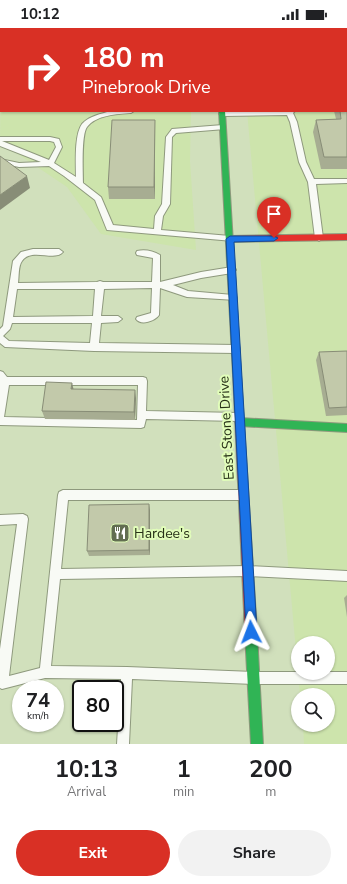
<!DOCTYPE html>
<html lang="en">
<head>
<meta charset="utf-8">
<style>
  :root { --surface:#fff; --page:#f2f2f2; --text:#202124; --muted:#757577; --accent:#d93025 }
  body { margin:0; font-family:"Nunito Sans",sans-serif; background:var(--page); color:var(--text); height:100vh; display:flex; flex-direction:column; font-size:15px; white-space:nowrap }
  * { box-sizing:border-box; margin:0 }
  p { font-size:13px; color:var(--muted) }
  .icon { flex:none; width:22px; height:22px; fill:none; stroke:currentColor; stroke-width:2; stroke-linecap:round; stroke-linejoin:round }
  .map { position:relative; height:716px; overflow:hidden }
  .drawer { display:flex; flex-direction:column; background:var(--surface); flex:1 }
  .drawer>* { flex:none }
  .guide { position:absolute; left:0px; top:0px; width:347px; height:84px; box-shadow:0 1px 3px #0004; background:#d93025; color:#fff; overflow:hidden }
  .controls { position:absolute; left:291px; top:608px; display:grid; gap:8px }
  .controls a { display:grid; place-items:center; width:44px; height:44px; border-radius:50%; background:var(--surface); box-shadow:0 1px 3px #0004; font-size:20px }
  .speed { position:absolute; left:12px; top:652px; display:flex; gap:8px; font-size:20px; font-weight:700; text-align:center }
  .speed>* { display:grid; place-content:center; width:52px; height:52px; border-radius:50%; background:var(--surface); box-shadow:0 1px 3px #0004; line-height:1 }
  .speed small { font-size:10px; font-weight:400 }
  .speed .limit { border:2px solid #111; border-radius:6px; background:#fff; color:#111 }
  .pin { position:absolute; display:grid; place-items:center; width:34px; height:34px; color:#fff; margin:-41px -17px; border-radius:50% 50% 50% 0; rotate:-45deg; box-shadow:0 0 4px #0007 }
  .pin .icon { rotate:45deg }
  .me { position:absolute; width:44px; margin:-22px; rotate:357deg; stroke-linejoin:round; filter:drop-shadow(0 0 3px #0008) }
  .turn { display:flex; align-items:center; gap:14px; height:84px; padding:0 16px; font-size:18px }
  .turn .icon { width:52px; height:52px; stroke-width:2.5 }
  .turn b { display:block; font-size:28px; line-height:34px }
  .eta { display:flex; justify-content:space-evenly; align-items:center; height:68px; text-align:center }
  .eta b { font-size:24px; font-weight:700; line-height:28px }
  .button { display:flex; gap:8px; margin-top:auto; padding:8px 16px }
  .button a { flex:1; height:46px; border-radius:24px; background:var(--accent); color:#fff; font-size:16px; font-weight:700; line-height:46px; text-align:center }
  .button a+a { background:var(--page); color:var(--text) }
  .status { display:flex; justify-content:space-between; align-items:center; height:28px; padding:0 20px; background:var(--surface); direction:ltr }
  .status svg { height:11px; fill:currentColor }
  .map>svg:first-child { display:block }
</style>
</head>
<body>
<div class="status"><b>10:12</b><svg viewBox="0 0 49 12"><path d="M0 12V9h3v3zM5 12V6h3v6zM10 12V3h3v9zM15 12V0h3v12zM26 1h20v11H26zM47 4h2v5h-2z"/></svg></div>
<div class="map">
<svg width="347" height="716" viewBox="0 0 347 716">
  <rect width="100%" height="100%" fill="#d1e0bc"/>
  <g fill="#cde4ac" fill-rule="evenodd">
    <path d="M240,0H347V716H304L303,697H328V667H300L247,83H346V1ZM298,615H328V645H298Z"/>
    <path d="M1,29V83H191L190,133L196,222L101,206L67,159L0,114Z"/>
  </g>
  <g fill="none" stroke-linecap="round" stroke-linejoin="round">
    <g stroke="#8e997d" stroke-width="2">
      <g id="lane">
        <path d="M111,83H134L131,85C117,86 96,87 87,99C81,107 83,143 83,155L101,169L113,197L154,201L155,188L162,176L166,109L172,101L223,97H225V101L176,105L172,109L170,176L163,188L161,202L230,208L233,209L234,211L233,213L107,202L95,172L64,148L49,138L19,139L0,135V131L19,135L41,134L0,118V109H50L59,111L62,119L54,135L76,149C76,136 74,107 82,96C89,88 101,86 111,83ZM2,113H50L54,114L56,119L49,132Z"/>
        <path d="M295,83L293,85L297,94L306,134L314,151H347V155L316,156L323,210L319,213L315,210L308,154L299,134L290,94L287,87L222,88L219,86L222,84Z"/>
        <path d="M33,221H59L63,224C55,234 31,219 22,233C18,238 19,249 18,255L97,254L100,253L103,254H152L153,230L137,227L136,225L137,223C145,221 153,223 160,227V254L201,244L232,239L235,240L236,242L232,245L201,250L173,257L188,263L233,267L236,268L237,270L236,272L187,269L160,260L159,287C155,293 141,298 136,291L137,289L151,285L152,260L104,261L101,288H118L122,291L118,294L101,295L99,315L236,317L239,318L240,321L239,324L236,325L94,323L5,319L0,315V301L3,298L13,233L21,224ZM17,261H95L93,288L13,289ZM12,295H92L90,315L9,313L3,308L10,301Z"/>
        <path d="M0,343L3,344L7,349H143L146,350L147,353L146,383L238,385L241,386L243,389L241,392L238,393L146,391L144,399L141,400L0,397ZM9,357H138L137,392L4,389Z"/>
        <path d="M63,462H243L247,464L248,467L247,470L243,472H68L61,541L248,538L347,543V553L248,548L60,551L51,638L127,639L254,644H347V656H254L132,651L129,716H117L121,651L45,650L2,661L0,660V621L17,496L0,497V487L23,486L27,488L28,491L9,648L40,640L58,467L59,464Z"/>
      </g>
    </g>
    <g stroke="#8e997d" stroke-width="2">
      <g id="fast">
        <rect x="215" y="0" width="6" height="1"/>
        <path d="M219,83H225L241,347L240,350H234L233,347Z"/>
        <path d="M240,390L347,396V404L240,398L237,397L235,394L237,391Z"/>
        <path d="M251,599L255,601L257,605L263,716H251L245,605L247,601Z"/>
      </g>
    </g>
    <g stroke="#8e997d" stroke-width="2">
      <g id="jam">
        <path d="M347,206V212L230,214L226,211L230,208Z"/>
        <path d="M237,343L240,344L241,347L257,605L255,609L251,611L247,609L245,605L233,347L234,344Z"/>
      </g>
    </g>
    <use href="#lane" fill="#f8faf5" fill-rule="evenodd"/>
    <use href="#fast" fill="#30b455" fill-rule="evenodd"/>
    <use href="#jam" fill="#e5322d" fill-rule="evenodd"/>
  </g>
  <g fill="#a7ad92">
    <rect x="91" y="0" width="48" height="1"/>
    <path d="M347,55V141H321L313,104L316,92L336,91L334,83H346Z"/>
    <path d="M155,92V171H109L108,159Z"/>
    <path d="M347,323V387L326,388L316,332L319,324Z"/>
    <path d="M136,370L135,392L45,391L42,383Z"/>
    <path d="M150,482V527L89,528L87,523Z"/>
    <path d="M347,567V589L344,570Z"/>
  </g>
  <g fill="#888d77">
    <path d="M155,92V171L154,159Z"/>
    <path d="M27,148L30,160L0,182V167Z"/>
    <path d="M72,355L74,363L71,361Z"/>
    <path d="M135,362L136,370L135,392L134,384Z"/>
    <path d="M149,476L150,482V527L149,522Z"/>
  </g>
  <g fill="#c2c9aa" stroke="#888d77">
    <rect x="109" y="0" width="29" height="1"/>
    <path d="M346,55H347V129H324L316,92L341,91L340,83H346Z"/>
    <path d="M112,92H155L154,159H108Z"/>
    <path d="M0,128L27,148L0,167Z"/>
    <path d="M347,323V379L329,380L319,324Z"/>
    <path d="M46,354L72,355L71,361L135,362L134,384L42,383Z"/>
    <path d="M149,476V522L87,523L89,477Z"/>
  </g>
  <path fill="#1a73e8" stroke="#114b97" d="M230,208H274L278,210L274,213L234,214L257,604L255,608L251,610L247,608L246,604L226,211Z"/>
  <defs>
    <g id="restaurant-square" transform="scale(1)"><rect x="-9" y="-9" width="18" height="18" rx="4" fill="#626e51" stroke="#e1fdba"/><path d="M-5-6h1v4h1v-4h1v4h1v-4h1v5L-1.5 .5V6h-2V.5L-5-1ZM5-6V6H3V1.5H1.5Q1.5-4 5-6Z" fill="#fff"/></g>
  </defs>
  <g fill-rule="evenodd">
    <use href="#restaurant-square" x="120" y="505"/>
  </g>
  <g text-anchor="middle" stroke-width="4" stroke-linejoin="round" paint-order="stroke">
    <g font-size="14" fill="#273117" stroke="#e1fdba">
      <text transform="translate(226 400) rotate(-93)" y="5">East Stone Drive</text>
    </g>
    <g font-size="14" fill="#273117" stroke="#e1fdba" text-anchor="start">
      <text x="134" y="510">Hardee's</text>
    </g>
  </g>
</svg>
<div class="controls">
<a><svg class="icon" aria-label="sound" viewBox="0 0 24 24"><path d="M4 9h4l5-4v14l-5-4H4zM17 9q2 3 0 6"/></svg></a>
<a><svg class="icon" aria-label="search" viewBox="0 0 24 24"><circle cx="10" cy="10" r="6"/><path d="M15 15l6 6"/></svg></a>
</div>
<div class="speed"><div>74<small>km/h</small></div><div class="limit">80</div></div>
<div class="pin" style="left:274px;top:210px;background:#d93025"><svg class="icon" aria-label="arrive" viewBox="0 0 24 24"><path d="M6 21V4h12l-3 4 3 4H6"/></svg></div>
<svg class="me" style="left:251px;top:604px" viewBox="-20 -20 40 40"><path d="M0-17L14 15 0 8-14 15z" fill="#1a73e8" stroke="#fff" stroke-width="4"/></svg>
<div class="guide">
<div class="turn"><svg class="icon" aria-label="right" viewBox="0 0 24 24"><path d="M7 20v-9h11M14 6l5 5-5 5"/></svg><div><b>180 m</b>Pinebrook Drive</div></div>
</div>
</div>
<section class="drawer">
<div class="eta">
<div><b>10:13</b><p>Arrival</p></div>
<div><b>1</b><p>min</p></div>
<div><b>200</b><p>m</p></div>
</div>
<div class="button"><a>Exit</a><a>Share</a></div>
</section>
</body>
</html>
